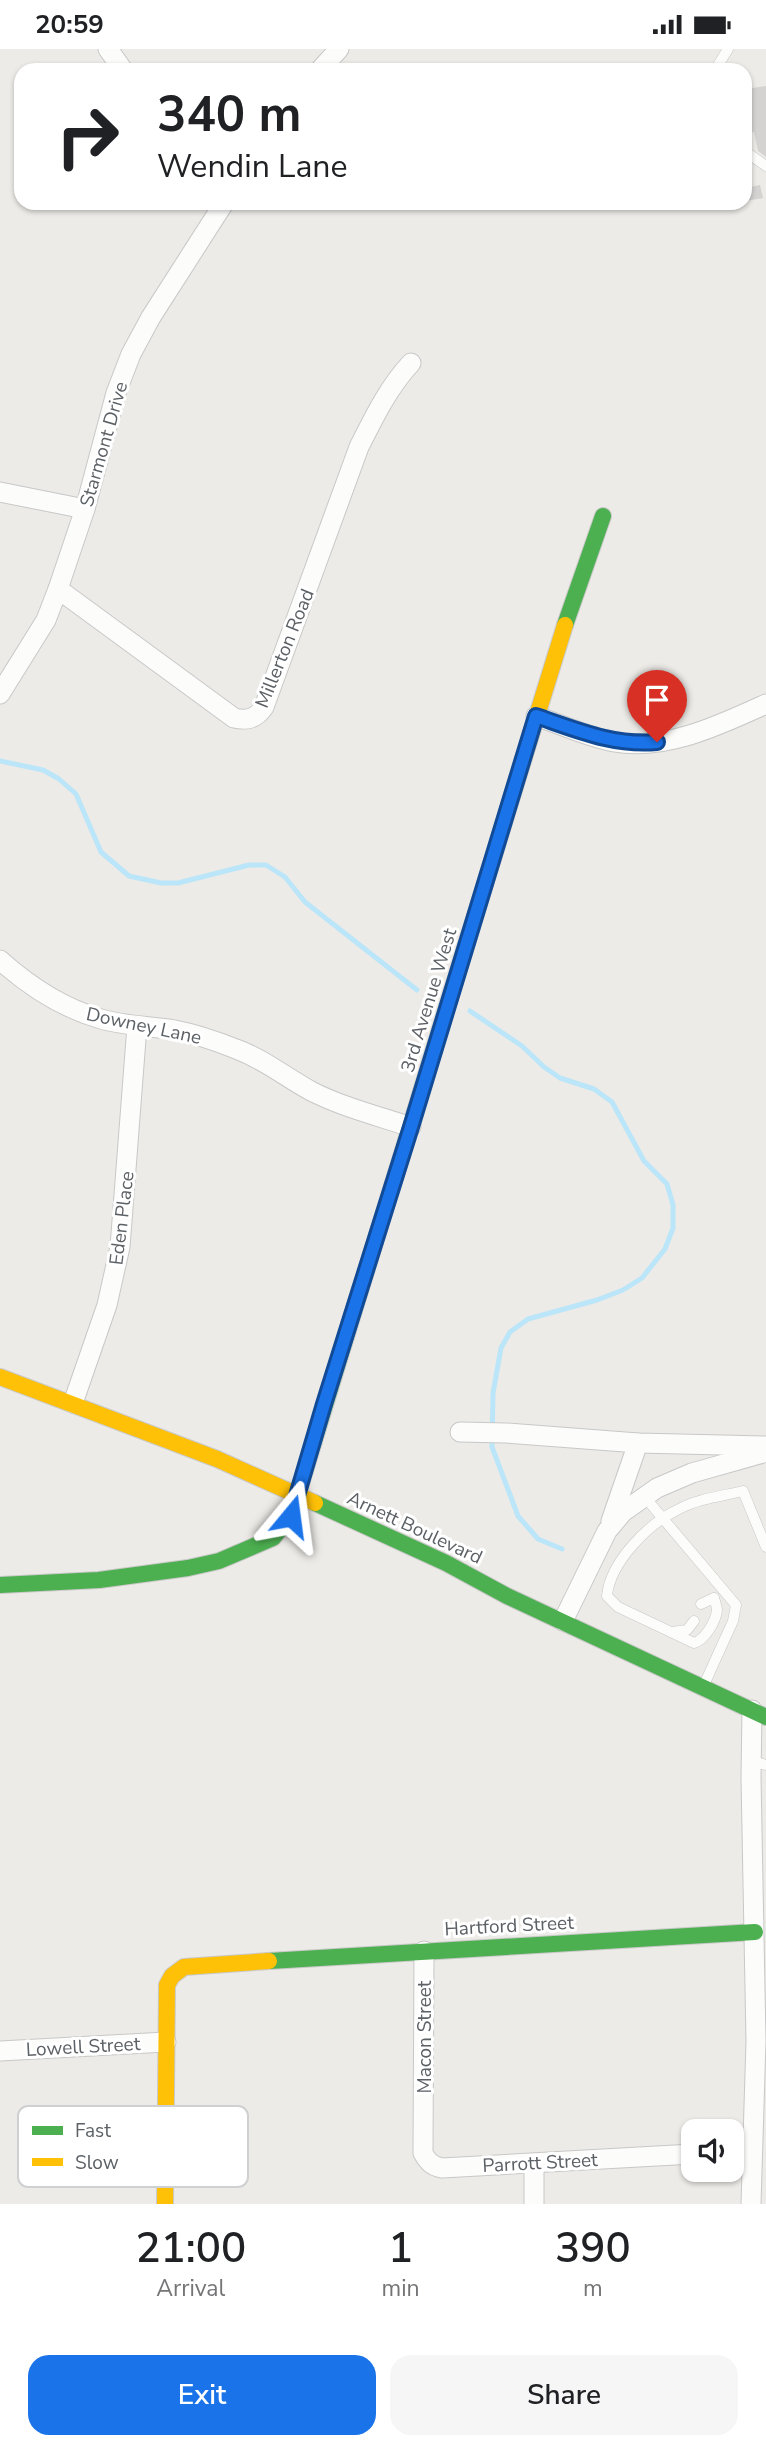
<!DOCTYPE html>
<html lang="en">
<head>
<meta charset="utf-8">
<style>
  :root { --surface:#fff; --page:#f6f6f6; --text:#202124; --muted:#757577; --accent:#1a73e8 }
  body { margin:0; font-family:"Nunito Sans",sans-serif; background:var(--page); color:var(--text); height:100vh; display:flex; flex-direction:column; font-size:26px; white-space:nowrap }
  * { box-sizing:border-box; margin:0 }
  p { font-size:23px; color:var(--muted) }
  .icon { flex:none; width:38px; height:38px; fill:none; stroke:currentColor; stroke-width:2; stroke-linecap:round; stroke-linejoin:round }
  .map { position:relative; height:2155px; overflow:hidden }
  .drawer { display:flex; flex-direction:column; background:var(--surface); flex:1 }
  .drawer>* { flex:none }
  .guide { position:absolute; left:14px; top:14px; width:738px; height:147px; border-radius:21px; box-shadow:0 2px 5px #0004; background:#fff; color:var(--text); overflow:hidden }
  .fabs { position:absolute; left:681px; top:2070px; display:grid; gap:14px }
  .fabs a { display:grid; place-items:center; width:63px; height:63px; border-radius:14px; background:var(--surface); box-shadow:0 2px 5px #0004; font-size:35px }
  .pin { position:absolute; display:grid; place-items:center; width:60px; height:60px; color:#fff; margin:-72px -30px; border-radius:50% 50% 50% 0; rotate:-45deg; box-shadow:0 0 7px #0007 }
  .pin .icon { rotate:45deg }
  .me { position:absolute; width:77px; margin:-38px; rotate:16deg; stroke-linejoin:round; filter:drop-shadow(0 0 5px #0008) }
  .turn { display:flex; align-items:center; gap:24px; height:147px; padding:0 28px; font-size:32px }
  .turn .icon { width:91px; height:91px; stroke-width:2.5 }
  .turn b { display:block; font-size:49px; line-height:60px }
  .eta { display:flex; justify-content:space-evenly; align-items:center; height:119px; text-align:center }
  .eta b { font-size:42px; font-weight:600; line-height:49px }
  .cta { display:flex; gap:14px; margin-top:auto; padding:14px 28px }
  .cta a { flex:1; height:80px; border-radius:21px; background:var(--accent); color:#fff; font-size:28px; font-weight:600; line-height:80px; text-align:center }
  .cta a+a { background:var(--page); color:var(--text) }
  .status { display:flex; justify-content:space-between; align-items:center; height:49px; padding:0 35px; background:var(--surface); direction:ltr }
  .status svg { height:19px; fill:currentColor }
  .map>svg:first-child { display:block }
</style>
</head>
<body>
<div class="status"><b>20:59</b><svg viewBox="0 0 49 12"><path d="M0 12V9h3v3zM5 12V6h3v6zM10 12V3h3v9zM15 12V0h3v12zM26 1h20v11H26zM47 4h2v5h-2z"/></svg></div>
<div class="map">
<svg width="766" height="2155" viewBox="0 0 766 2155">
  <rect width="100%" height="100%" fill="#edebe7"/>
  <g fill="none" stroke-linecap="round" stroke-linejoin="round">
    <g stroke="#bbe5f8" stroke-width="5">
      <path d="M0,712L43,721L59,730L76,745L101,803L129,827L161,834H178L249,816H266L285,828L305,853L417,941"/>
      <path d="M470,962L522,997L544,1018L560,1029L594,1040L612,1053L644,1112L667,1135L673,1156V1179L665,1200L642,1229L623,1241L597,1251L528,1270L510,1283L501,1299L493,1344L492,1398L518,1467L538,1490L562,1500"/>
    </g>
  </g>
  <g fill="#d5d3d1">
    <path d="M766,37V108L758,102L754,83L748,84L746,73V55H749L746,40Z"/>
    <path d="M760,136L763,149L746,152V139Z"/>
  </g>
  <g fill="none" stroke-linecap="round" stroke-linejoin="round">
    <g stroke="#c8c8c8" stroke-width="11">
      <g id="lane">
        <path d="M715,21L728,0"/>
        <path d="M746,103L766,117"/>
        <path d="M644,1447L736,1556L733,1572L703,1638"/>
        <path d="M714,1549C715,1553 717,1557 717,1561C716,1572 705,1591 694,1594L618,1558L607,1547C610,1513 649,1474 679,1460C697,1450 722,1447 743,1442L766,1498"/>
        <path d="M701,1555L714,1549"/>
        <path d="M672,1583L687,1581L694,1572"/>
        <path d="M751,1712L766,1716"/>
      </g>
    </g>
    <g stroke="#c8c8c8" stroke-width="21">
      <g id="street">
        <path d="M108,0L123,21"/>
        <path d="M320,21L339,0"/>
        <path d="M0,443L85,460"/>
        <path d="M58,540L234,669C247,672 256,670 264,658L359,398C374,368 388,339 411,314"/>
        <path d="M0,645L46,571L58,540L85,460L116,344L131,305L151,268L224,154"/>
        <path d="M536,667C562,676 588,688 614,693C666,702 720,676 766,655"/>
        <path d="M0,911C29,937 62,959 101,970C125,977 150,977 175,981C196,985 216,992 236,1000C264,1010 285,1028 311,1042C342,1058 378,1067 411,1078"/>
        <path d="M73,1354L107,1256L120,1198L137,977"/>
        <path d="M460,1383L506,1384L638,1394L766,1397"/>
        <path d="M611,1472L638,1394"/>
        <path d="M563,1572L607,1482L623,1463L657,1439L692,1424L763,1404"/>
        <path d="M424,1902L423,2104C428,2113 432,2117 442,2119L693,2105"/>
        <path d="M0,2002L166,1993"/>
        <path d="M732,2103L752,2102"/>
        <path d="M534,2155V2114"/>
        <path d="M751,2155L756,1992L751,1728L752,1661"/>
      </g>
    </g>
    <g stroke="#c9c9c9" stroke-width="18">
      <g id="fast">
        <path d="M565,576L603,467"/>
        <path d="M315,1454L446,1514L507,1547L766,1668"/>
        <path d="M0,1536L99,1531L188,1519L219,1512L273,1489L291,1467L455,932"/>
        <path d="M269,1912L755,1883"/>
      </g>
    </g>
    <g stroke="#c9c9c9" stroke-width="18">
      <g id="slow">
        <path d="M455,932L565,576"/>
        <path d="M0,1328L217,1410L315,1454"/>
        <path d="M165,2155L167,1936L172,1927L184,1918L269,1912"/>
      </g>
    </g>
    <use href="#lane" stroke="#fcfcfb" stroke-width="10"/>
    <use href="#street" stroke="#fcfcfb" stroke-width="19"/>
    <use href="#fast" stroke="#4caf50" stroke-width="16"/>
    <use href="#slow" stroke="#ffc107" stroke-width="16"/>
  </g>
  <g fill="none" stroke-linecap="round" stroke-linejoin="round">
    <g stroke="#114b97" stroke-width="18">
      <path id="route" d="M291,1467L324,1355L411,1078L536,667C577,681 614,697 657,693"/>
    </g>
    <use href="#route" stroke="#1a73e8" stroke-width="12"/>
  </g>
  <g text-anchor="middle" stroke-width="6" stroke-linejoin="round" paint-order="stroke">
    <g font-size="19" fill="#5c6166" stroke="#fff">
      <text transform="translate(103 395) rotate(-74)" y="7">Starmont Drive</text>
      <text transform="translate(284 599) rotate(-68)" y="7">Millerton Road</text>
      <text transform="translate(428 951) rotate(-73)" y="7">3rd Avenue West</text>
      <text transform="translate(144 976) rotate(12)" y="7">Downey Lane</text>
      <text transform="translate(121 1169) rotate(-83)" y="7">Eden Place</text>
      <text transform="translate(415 1478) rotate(25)" y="7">Arnett Boulevard</text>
      <text transform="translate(509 1876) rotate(-3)" y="7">Hartford Street</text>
      <text transform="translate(424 1988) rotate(-90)" y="7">Macon Street</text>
      <text transform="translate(83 1997) rotate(-3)" y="7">Lowell Street</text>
      <text transform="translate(540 2113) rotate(-3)" y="7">Parrott Street</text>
    </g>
  </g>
  <rect x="18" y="2057" width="230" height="81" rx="10" fill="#fff" stroke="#ced0d1" stroke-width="2"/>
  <rect x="32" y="2077" width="31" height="9" fill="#4caf50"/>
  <rect x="32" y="2109" width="31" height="8" fill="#ffc107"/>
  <g font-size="19" fill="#5c6166">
    <text x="75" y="2088">Fast</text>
    <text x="75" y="2120">Slow</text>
  </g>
</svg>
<div class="fabs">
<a><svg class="icon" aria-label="sound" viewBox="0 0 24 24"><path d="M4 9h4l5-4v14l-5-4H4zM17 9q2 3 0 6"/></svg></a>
</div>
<div class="pin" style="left:657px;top:693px;background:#d93025"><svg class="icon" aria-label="arrive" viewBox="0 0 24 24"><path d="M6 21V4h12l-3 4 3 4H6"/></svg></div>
<svg class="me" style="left:291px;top:1467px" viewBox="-20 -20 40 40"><path d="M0-17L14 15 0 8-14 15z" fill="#1a73e8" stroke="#fff" stroke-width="4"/></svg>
<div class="guide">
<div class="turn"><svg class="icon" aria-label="right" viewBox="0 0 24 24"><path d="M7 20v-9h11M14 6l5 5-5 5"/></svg><div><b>340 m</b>Wendin Lane</div></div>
</div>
</div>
<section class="drawer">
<div class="eta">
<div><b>21:00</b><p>Arrival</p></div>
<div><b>1</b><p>min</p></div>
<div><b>390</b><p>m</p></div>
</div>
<div class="cta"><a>Exit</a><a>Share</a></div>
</section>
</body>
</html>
